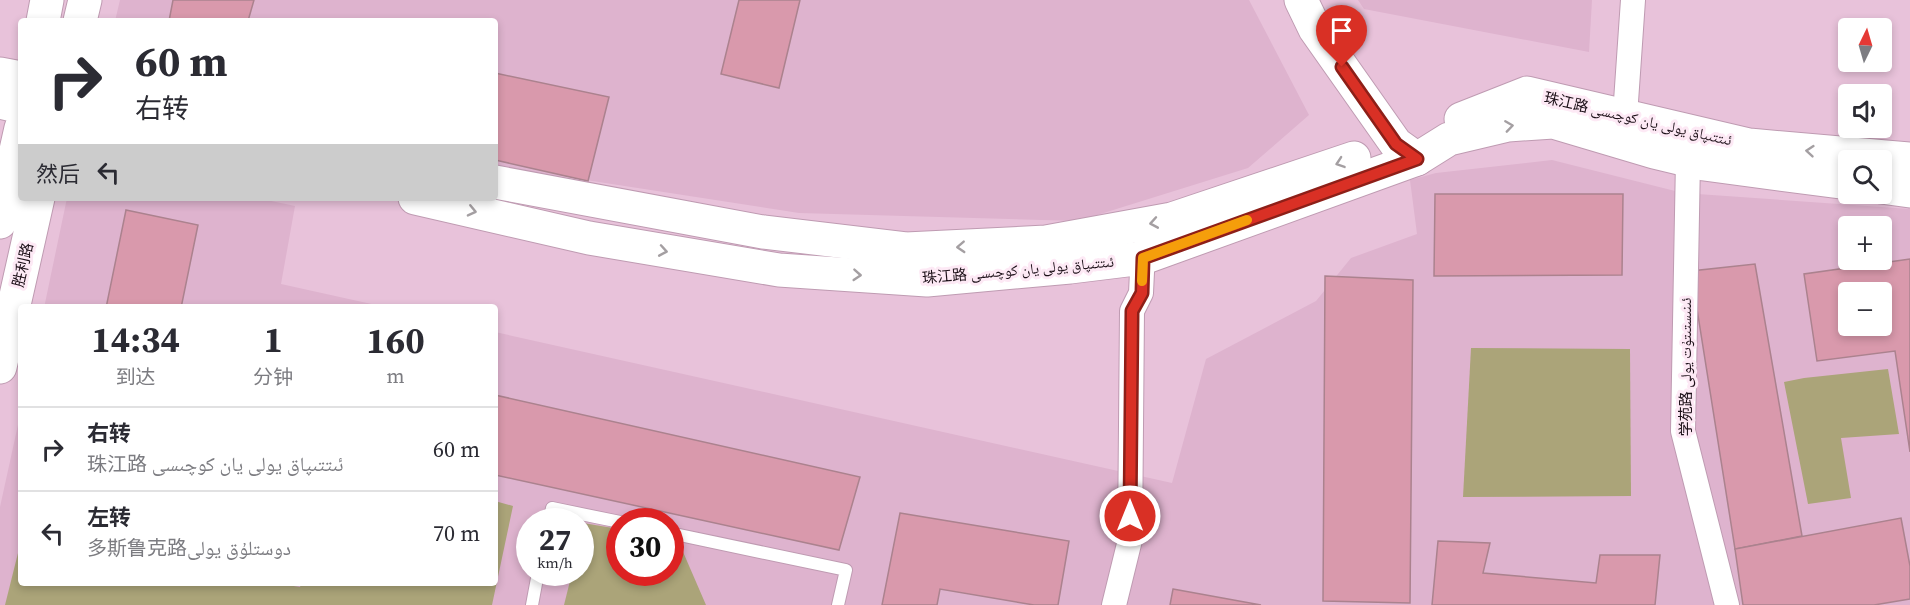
<!DOCTYPE html>
<html lang="zh">
<head>
<meta charset="utf-8">
<style>
  :root { --surface:#fff; --page:#f2f2f3; --text:#2b2b33; --muted:#7c7c81; --line:#e1e1e2 }
  body { margin:0; font-family:"Source Serif 4","Noto Naskh Arabic","Noto Sans SC",serif; background:var(--page); color:var(--text); height:100vh; display:flex; flex-direction:column; font-size:22px; white-space:nowrap }
  * { box-sizing:border-box; margin:0 }
  p { font-size:20px; color:var(--muted) }
  .icon { flex:none; width:33px; height:33px; fill:none; stroke:currentColor; stroke-width:2; stroke-linecap:round; stroke-linejoin:round }
  .map { position:relative; flex:1; overflow:hidden }
  .side { position:absolute; left:18px; top:304px; width:480px; height:282px; display:flex; flex-direction:column; background:var(--surface); border-radius:6px; box-shadow:0 3px 9px #0003 }
  .side>* { flex:none }
  .top-card { position:absolute; left:18px; top:18px; width:480px; height:183px; border-radius:6px; box-shadow:0 3px 9px #0003; background:#fff; color:var(--text); overflow:hidden }
  .needle { width:39px; rotate:5deg }
  .tools { position:absolute; left:1838px; top:18px; display:grid; gap:12px }
  .tools a { display:grid; place-items:center; width:54px; height:54px; border-radius:6px; background:var(--surface); box-shadow:0 3px 9px #0003; font-size:30px }
  .speed { position:absolute; left:516px; top:508px; display:flex; gap:12px; font-size:30px; font-weight:700; text-align:center }
  .speed>* { display:grid; place-content:center; width:78px; height:78px; border-radius:50%; background:var(--surface); box-shadow:0 3px 9px #0003; line-height:1 }
  .speed small { font-size:15px; font-weight:400 }
  .speed .limit { border:9px solid #d22; background:#fff; color:#111 }
  .pin { position:absolute; display:grid; place-items:center; width:51px; height:51px; color:#fff; margin:-62px -26px; border-radius:50% 50% 50% 0; rotate:-45deg; box-shadow:0 0 6px #0007 }
  .pin .icon { rotate:45deg }
  .me { position:absolute; width:66px; margin:-33px; rotate:0deg; stroke-linejoin:round; filter:drop-shadow(0 0 4px #0008) }
  .turn { display:flex; align-items:center; gap:21px; height:126px; padding:0 18px; font-size:27px }
  .turn .icon { width:78px; height:78px; stroke-width:2.5 }
  .turn b { display:block; font-size:42px; line-height:51px }
  .then { display:flex; align-items:center; height:57px; padding:0 18px; background:#0003; gap:12px; font-size:22px }
  .eta { display:flex; justify-content:space-evenly; align-items:center; height:102px; text-align:center }
  .eta b { font-size:36px; font-weight:700; line-height:42px }
  ul { padding:0; list-style:none }
  li { display:flex; align-items:center; gap:18px; height:84px; padding:0 18px; border-top:2px solid var(--line) }
  li div { flex:1 }
  li b { display:block; font-size:22px }
  li em { font-style:normal }
  .map>svg:first-child { display:block }
</style>
</head>
<body>
<div class="map">
<svg width="1910" height="605" viewBox="0 0 1910 605">
  <rect width="100%" height="100%" fill="#e8c2da"/>
  <g fill="#deb3ce" fill-rule="evenodd">
    <path d="M120,0H1249L1309,115L1248,168L1078,221L799,213L495,166V21H115Z"/>
    <path d="M1358,0H1592L1589,52L1364,9Z"/>
    <path d="M1552,160L1683,193L1910,209V605H0V507L21,411V584H495V332L1172,483L1206,359L1316,301L1351,258L1417,234L1410,180L1436,173ZM1848,226H1881V260H1848ZM1848,292H1881V326H1848ZM530,522H580V573H530ZM620,522H670V573H620Z"/>
    <path d="M67,198H257L295,206L281,284L385,307L44,308Z"/>
  </g>
  <g fill="#aba479">
    <path d="M1471,348L1630,349L1631,496L1463,497Z"/>
    <path d="M1888,369L1899,434L1841,438L1851,498L1808,504L1784,382L1804,378Z"/>
    <path d="M495,501L513,506L492,605H5L21,541V584H281L300,587L301,584H495Z"/>
    <path d="M583,523L619,529L620,573H670L671,537L677,538L706,605H564L572,573H580V535Z"/>
  </g>
  <g fill="#d999ac" stroke="#ab828e" stroke-width="1.5" fill-rule="evenodd">
    <path d="M173,0H254L248,21H169Z"/>
    <path d="M739,0H800L779,88L721,74Z"/>
    <path d="M495,73L609,97L588,181L495,160Z"/>
    <path d="M1435,194H1623L1622,275L1434,276Z"/>
    <path d="M126,210L198,225L181,308H106Z"/>
    <path d="M1910,259V452L1895,351L1817,361L1804,274ZM1848,292H1881V326H1848Z"/>
    <path d="M1755,264L1802,536L1735,549L1691,271Z"/>
    <path d="M1325,276L1413,280L1410,603L1323,601Z"/>
    <path d="M495,395L860,477L839,550L495,475Z"/>
    <path d="M900,513L1069,541L1058,605H1034L940,589L937,605H882Z"/>
    <path d="M1901,518L1910,566V599L1874,605H1743L1735,549Z"/>
    <path d="M1438,541L1490,543L1483,573L1596,583L1600,555H1660L1655,605H1432Z"/>
    <path d="M1173,589L1261,605H1170Z"/>
  </g>
  <g fill="none" stroke-linecap="round" stroke-linejoin="round">
    <g stroke="#bf9bb2" stroke-width="14">
      <g id="lane">
        <path d="M549,522L552,508L620,522"/>
        <path d="M670,533L846,570L838,605"/>
        <path d="M532,605L538,573"/>
      </g>
    </g>
    <g stroke="#bf9bb2" stroke-width="26">
      <g id="street">
        <path d="M1625,116L1633,0"/>
        <path d="M1688,160L1683,431L1727,605"/>
        <path d="M1114,605L1130,540L1132,311L1141,293L1143,251"/>
      </g>
    </g>
    <g stroke="#bf9bb2" stroke-width="35">
      <g id="secondary">
        <path d="M1301,0L1315,29L1396,144L1417,159"/>
        <path d="M0,74L21,78"/>
        <path d="M0,102L21,107"/>
        <path d="M1461,119L1527,93L1749,145L1910,159"/>
        <path d="M495,182L763,232L906,249L1046,242L1172,219L1354,158"/>
        <path d="M1881,187L1910,191"/>
        <path d="M415,198L589,238L779,270L927,280L1070,267L1143,258L1417,159L1449,139L1508,125L1553,122L1654,152L1704,164L1848,183"/>
      </g>
    </g>
    <g stroke="#bf9bb2" stroke-width="35">
      <g id="primary">
        <path d="M43,21L47,0"/>
        <path d="M80,21L85,0"/>
        <path d="M0,222L21,128"/>
        <path d="M0,367L38,198"/>
      </g>
    </g>
    <use href="#lane" stroke="#fff" stroke-width="12"/>
    <use href="#street" stroke="#fff" stroke-width="24"/>
    <use href="#secondary" stroke="#fff" stroke-width="33"/>
    <use href="#primary" stroke="#fff" stroke-width="33"/>
  </g>
  <defs><path id="oneway-chevron" d="M-2-3.5L2.5 0L-2 3.5" fill="none" stroke-width="1.6" stroke-linecap="round" stroke-linejoin="round" transform="scale(1.5)"/></defs>
  <g stroke="#a49fa2">
    <use href="#oneway-chevron" transform="translate(1509 126) rotate(-8)"/>
    <use href="#oneway-chevron" transform="translate(1810 151) rotate(-175)"/>
    <use href="#oneway-chevron" transform="translate(1340 163) rotate(161)"/>
    <use href="#oneway-chevron" transform="translate(472 211) rotate(13)"/>
    <use href="#oneway-chevron" transform="translate(1154 223) rotate(170)"/>
    <use href="#oneway-chevron" transform="translate(961 247) rotate(177)"/>
    <use href="#oneway-chevron" transform="translate(663 251) rotate(10)"/>
    <use href="#oneway-chevron" transform="translate(857 275) rotate(4)"/>
  </g>
  <g fill="none" stroke-linecap="round" stroke-linejoin="round">
    <g stroke="#8d1f18" stroke-width="15">
      <path id="route" d="M1130,516L1132,311L1142,293L1143,258L1417,159L1396,144L1342,67"/>
    </g>
    <use href="#route" stroke="#d93025" stroke-width="10"/>
    <path stroke="#f59e0b" stroke-width="10" d="M1142,281L1143,258L1247,220"/>
  </g>
  <g text-anchor="middle" stroke-width="6" stroke-linejoin="round" paint-order="stroke">
    <g font-size="15" fill="#1b0f17" stroke="#fde9f5">
      <text transform="translate(1638 119) rotate(13)" y="5">珠江路 ئىتتىپاق يولى يان كوچىسى</text>
      <text transform="translate(23 265) rotate(-77)" y="5">胜利路</text>
      <text transform="translate(1018 270) rotate(-5)" y="5">珠江路 ئىتتىپاق يولى يان كوچىسى</text>
      <text transform="translate(1686 367) rotate(-90)" y="5">学苑路 ئىنىستىتۇت يولى</text>
    </g>
  </g>
</svg>
<div class="tools">
<a><svg class="needle" viewBox="-14 -14 28 28"><path d="M0-13l5 13h-10z" fill="#e53935"/><path d="M0 13l5-13h-10z" fill="#7c7c81"/></svg></a>
<a><svg class="icon" aria-label="sound" viewBox="0 0 24 24"><path d="M4 9h4l5-4v14l-5-4H4zM17 9q2 3 0 6"/></svg></a>
<a><svg class="icon" aria-label="search" viewBox="0 0 24 24"><circle cx="10" cy="10" r="6"/><path d="M15 15l6 6"/></svg></a>
<a>+</a>
<a>−</a>
</div>
<div class="speed"><div>27<small>km/h</small></div><div class="limit">30</div></div>
<div class="pin" style="left:1342px;top:67px;background:#d93025"><svg class="icon" aria-label="arrive" viewBox="0 0 24 24"><path d="M6 21V4h12l-3 4 3 4H6"/></svg></div>
<svg class="me" style="left:1130px;top:516px" viewBox="-20 -20 40 40"><circle r="17" fill="#d93025" stroke="#fff" stroke-width="3"/><path d="M0-11L8 9 0 5-8 9z" fill="#fff"/></svg>
<div class="top-card">
<div class="turn"><svg class="icon" aria-label="right" viewBox="0 0 24 24"><path d="M7 20v-9h11M14 6l5 5-5 5"/></svg><div><b>60 m</b>右转</div></div>
<div class="then">然后<svg class="icon" aria-label="left" viewBox="0 0 24 24"><path d="M17 20v-9H6M10 6l-5 5 5 5"/></svg></div>
</div>
<section class="side">
<div class="eta">
<div><b>14:34</b><p>到达</p></div>
<div><b>1</b><p>分钟</p></div>
<div><b>160</b><p>m</p></div>
</div>
<ul>
<li><svg class="icon" aria-label="right" viewBox="0 0 24 24"><path d="M7 20v-9h11M14 6l5 5-5 5"/></svg><div><b>右转</b><p>珠江路 ئىتتىپاق يولى يان كوچىسى</p></div><em>60 m</em></li>
<li><svg class="icon" aria-label="left" viewBox="0 0 24 24"><path d="M17 20v-9H6M10 6l-5 5 5 5"/></svg><div><b>左转</b><p>多斯鲁克路دوستلۇق يولى</p></div><em>70 m</em></li>
</ul>
</section>
</div>
</body>
</html>
